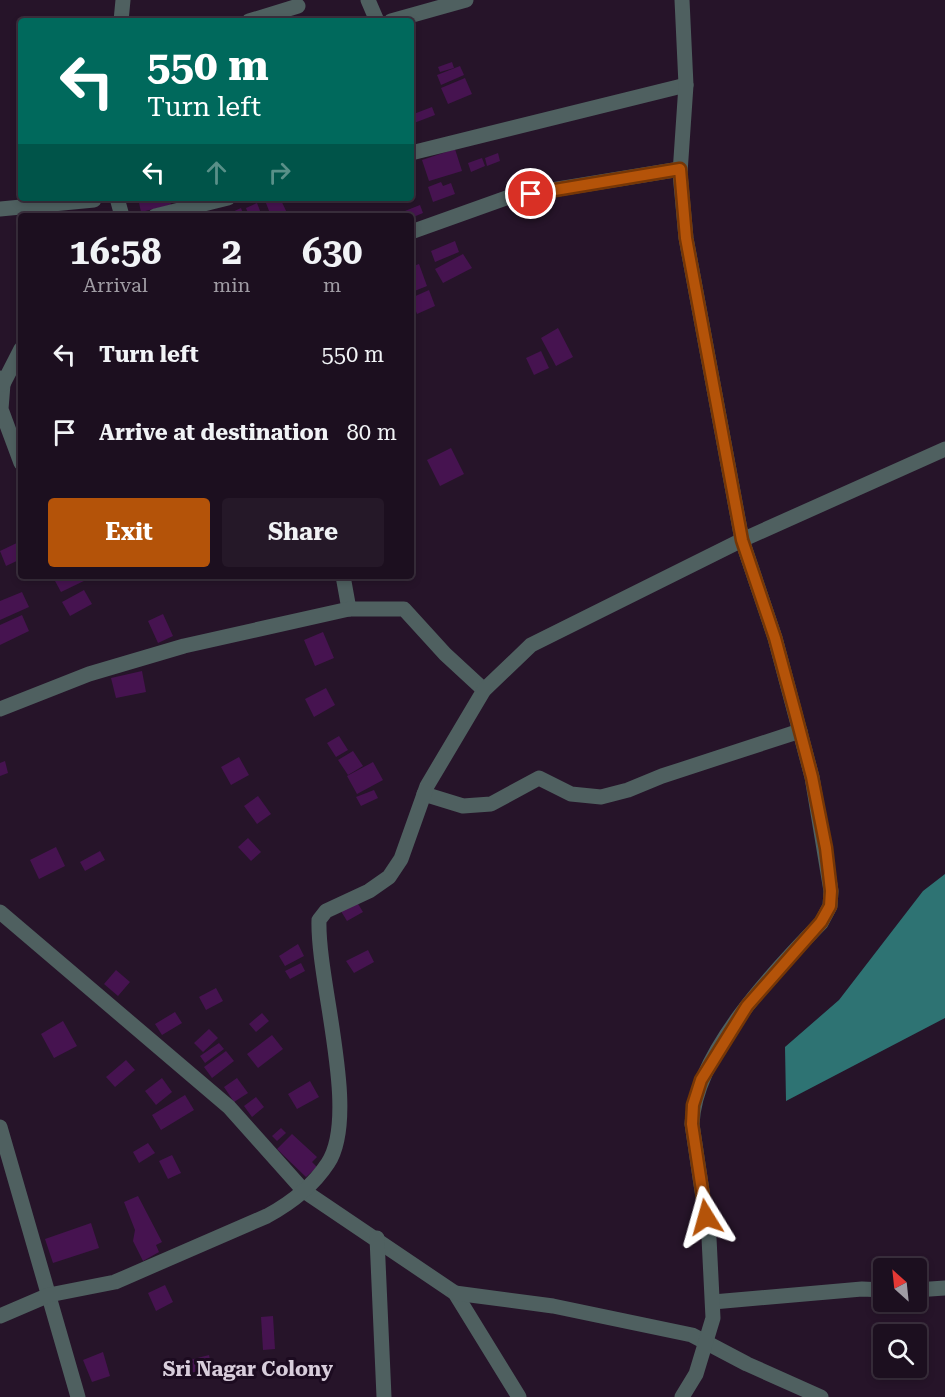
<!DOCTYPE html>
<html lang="en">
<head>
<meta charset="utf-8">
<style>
  :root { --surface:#1c0f1f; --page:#251828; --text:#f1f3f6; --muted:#a09ca4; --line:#3a2f3d; --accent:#b45309 }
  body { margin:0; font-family:"Roboto Serif",serif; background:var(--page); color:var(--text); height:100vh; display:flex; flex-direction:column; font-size:22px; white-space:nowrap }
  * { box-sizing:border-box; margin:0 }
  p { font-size:20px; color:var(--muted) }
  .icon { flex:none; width:33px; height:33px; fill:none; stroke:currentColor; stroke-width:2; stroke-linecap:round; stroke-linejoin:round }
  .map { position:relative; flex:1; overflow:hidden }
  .sheet { position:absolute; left:18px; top:213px; width:396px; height:366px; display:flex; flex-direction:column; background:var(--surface); border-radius:6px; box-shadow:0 3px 9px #0003,0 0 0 2px var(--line) }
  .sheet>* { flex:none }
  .hud { position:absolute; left:18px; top:18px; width:396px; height:183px; border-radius:6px; box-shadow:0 3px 9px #0003,0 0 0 2px var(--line); background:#00695c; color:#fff; overflow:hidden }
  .needle { width:39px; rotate:333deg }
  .tools { position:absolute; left:873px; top:1258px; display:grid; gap:12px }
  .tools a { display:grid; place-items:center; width:54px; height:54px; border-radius:6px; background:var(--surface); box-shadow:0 3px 9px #0003,0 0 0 2px var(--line); font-size:30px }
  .pin { position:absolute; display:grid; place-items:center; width:51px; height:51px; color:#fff; margin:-26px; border:3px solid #fff; border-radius:50%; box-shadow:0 2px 6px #0007 }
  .me { position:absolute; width:66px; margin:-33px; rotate:352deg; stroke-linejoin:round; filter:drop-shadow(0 0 4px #0008) }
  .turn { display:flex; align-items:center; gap:21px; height:126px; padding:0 30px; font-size:27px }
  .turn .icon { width:78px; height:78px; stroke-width:2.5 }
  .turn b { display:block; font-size:42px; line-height:51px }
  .lanes { display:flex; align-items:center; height:57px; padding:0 30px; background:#0003; justify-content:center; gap:30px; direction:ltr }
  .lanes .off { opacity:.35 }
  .eta { display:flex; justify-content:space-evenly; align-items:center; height:102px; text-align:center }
  .eta b { font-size:36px; font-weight:700; line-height:42px }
  .cta { display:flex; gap:12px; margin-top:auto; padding:12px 30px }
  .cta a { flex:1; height:69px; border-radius:6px; background:var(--accent); color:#fff; font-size:24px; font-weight:700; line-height:69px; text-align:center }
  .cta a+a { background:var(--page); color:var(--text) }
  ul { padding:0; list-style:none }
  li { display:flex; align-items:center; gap:18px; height:78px; padding:0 30px }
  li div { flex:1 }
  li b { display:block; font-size:22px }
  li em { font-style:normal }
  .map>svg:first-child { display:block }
</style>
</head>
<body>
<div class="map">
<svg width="945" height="1397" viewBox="0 0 945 1397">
  <rect width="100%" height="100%" fill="#261429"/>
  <path fill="#2e7373" d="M945,874V1018L786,1101L785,1047L839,1000L923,891Z"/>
  <g fill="#461350">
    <path d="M452,62L454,68L440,72L438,67Z"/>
    <path d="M460,66L464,75L441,85L437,75Z"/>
    <path d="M465,78L472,94L448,104L441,88Z"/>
    <path d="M432,107L435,115L414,123L411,115Z"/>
    <path d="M455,149L462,171L429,181L422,160Z"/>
    <path d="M498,153L500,161L487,166L485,158Z"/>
    <path d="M482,158L485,166L471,172L468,163Z"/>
    <path d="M441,182L443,186L451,183L455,194L433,202L428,187Z"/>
    <path d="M138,198H169L171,205L141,212Z"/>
    <path d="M280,198L287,213L271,216L266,203Z"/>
    <path d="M257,203L262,216H249L246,208Z"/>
    <path d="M420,205L423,213L411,218L401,216L400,213Z"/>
    <path d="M241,208L244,216H229L228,214Z"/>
    <path d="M455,241L459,252L435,262L431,251Z"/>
    <path d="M463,254L472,268L443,283L435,269Z"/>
    <path d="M419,264L427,286L412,292L411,267Z"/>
    <path d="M429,290L435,306L417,314L411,298Z"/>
    <path d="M558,328L573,357L556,366L541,338Z"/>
    <path d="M541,351L549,368L534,375L526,358Z"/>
    <path d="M451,448L464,474L440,486L427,460Z"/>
    <path d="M21,541V559L6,566L0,551Z"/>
    <path d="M61,576H86L88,579L61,592L54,579Z"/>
    <path d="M84,590L92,604L70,616L62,602Z"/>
    <path d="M22,592L29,607L0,620V601Z"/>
    <path d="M163,614L173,636L158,643L148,621Z"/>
    <path d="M22,615L29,631L0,645V625Z"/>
    <path d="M323,632L334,658L315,666L304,640Z"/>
    <path d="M142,671L146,692L116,698L111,678Z"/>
    <path d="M326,688L335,705L314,717L305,699Z"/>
    <path d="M339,736L348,750L336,757L327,743Z"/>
    <path d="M353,751L363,766L348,775L338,760Z"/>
    <path d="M239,757L249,775L231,785L221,767Z"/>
    <path d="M5,761L8,773L0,776V763Z"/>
    <path d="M373,762L383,780L357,794L347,776Z"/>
    <path d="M374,790L378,798L361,806L356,797Z"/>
    <path d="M258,796L271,814L257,824L244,806Z"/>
    <path d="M248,838L261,852L251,861L238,847Z"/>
    <path d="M56,847L65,866L39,879L30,860Z"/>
    <path d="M100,851L105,860L85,871L80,862Z"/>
    <path d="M355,899L363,912L347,921L339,908Z"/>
    <path d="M298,944L304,956L285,966L279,956Z"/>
    <path d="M368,950L374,962L354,973L346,961Z"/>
    <path d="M301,963L305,971L290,979L285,971Z"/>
    <path d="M116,970L130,982L118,996L104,984Z"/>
    <path d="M216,988L223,1001L206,1010L199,997Z"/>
    <path d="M175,1012L182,1023L162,1035L155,1024Z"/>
    <path d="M262,1013L269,1021L256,1032L249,1024Z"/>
    <path d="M63,1021L77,1046L54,1058L41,1034Z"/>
    <path d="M209,1029L218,1038L203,1052L194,1043Z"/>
    <path d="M272,1035L283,1049L258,1068L247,1054Z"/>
    <path d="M219,1043L224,1049L205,1063L200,1056Z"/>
    <path d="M226,1051L234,1061L212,1078L204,1067Z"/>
    <path d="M126,1060L135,1070L115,1087L106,1077Z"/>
    <path d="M162,1078L172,1092L156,1105L145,1091Z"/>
    <path d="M237,1078L248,1093L234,1102L224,1087Z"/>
    <path d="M310,1081L319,1097L297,1109L288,1094Z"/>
    <path d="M185,1095L194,1110L161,1130L152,1115Z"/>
    <path d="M256,1097L264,1107L252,1117L244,1106Z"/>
    <path d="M281,1128L286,1133L277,1141L272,1136Z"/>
    <path d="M292,1134L317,1157L312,1162L317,1167L306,1177L277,1149Z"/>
    <path d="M148,1143L155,1153L139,1163L133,1152Z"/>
    <path d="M172,1155L181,1173L168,1179L159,1161Z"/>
    <path d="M138,1196L162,1242L156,1245L159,1252L143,1261L133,1241L135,1230L124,1202Z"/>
    <path d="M91,1223L99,1248L53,1263L45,1239Z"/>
    <path d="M165,1285L173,1302L156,1311L148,1293Z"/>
    <path d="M273,1316L275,1349L263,1350L261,1317Z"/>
    <path d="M103,1352L110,1376L92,1382L83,1360Z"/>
    <path d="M209,1355L212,1368L185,1374L182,1362Z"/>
  </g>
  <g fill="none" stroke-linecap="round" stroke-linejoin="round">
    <g stroke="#4f6060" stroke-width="15">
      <path d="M368,0L377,21"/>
      <path d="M121,21L123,0"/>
      <path d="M249,21L298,6"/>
      <path d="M391,21L466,0"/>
      <path d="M411,153L686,85"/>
      <path d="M117,198L122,216"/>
      <path d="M0,209L94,200"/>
      <path d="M155,216L228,198"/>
      <path d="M411,232L509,197L680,169"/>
      <path d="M0,378L3,384L1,409L21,463"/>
      <path d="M3,384L21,349"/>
      <path d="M343,576L349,609"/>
      <path d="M0,709L89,674L184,646L349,609H404L445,654L484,690"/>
      <path d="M424,794L463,806L491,804L539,778L571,794L601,797L628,790L662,776L800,731"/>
      <path d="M0,912L229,1107L304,1191L455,1293L519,1397"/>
      <path d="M0,1127L78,1397"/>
      <path d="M377,1238L384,1397"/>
      <path d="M916,1290L945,1288"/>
      <path d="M455,1293L553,1306L692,1335L747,1364L821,1397"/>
      <path d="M713,1302L862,1289L884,1290"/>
      <path d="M0,1316L49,1295L115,1282L267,1216C291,1203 313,1186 328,1163C360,1114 317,981 319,920L326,911L369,891L389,877L401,859L427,786L484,690L531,645L742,540L945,449"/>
      <path d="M682,1397L696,1374L713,1318L709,1238L692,1124C695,1054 774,971 821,923L830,906L831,891L812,777L775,638L742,540L686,238L680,173L686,85L682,0"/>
    </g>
  </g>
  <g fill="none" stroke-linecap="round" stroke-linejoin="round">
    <g stroke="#753606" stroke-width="15">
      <path id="route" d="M531,194L680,169L686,238L742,540L775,638L795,712L812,777L826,848L831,891L830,906L821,922L747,1006L701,1080L693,1105L692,1124L706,1217"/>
    </g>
    <use href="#route" stroke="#b45309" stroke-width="10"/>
  </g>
  <g text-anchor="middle" stroke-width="6" stroke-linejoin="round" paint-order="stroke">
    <g font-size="20" font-weight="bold" fill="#d8cddb" stroke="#1c0b20">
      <text x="248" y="1376">Sri Nagar Colony</text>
    </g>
  </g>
</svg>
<div class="tools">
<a><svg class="needle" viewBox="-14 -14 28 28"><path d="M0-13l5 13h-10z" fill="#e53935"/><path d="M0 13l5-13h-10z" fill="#a09ca4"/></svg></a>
<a><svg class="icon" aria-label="search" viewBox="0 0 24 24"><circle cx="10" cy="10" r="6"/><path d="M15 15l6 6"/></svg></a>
</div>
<div class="pin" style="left:531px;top:194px;background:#d93025"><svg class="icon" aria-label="arrive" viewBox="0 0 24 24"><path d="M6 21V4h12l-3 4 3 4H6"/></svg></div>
<svg class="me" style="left:706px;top:1217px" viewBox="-20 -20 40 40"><path d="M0-17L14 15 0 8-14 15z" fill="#b45309" stroke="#fff" stroke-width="4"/></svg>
<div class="hud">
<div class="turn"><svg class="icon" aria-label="left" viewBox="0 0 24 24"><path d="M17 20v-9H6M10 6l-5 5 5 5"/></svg><div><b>550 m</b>Turn left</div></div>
<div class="lanes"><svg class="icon" aria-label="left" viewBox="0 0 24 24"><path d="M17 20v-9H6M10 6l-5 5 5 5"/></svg><svg class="icon off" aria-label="ahead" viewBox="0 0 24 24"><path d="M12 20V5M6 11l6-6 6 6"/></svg><svg class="icon off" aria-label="right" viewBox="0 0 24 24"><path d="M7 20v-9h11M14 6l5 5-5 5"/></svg></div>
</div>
<section class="sheet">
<div class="eta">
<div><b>16:58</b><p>Arrival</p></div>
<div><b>2</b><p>min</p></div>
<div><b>630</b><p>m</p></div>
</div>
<ul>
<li><svg class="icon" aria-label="left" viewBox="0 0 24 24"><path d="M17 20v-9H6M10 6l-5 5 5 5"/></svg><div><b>Turn left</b></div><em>550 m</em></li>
<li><svg class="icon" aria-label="arrive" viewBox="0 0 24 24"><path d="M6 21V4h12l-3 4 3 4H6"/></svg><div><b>Arrive at destination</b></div><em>80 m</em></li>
</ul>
<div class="cta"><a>Exit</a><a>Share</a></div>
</section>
</div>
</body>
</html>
